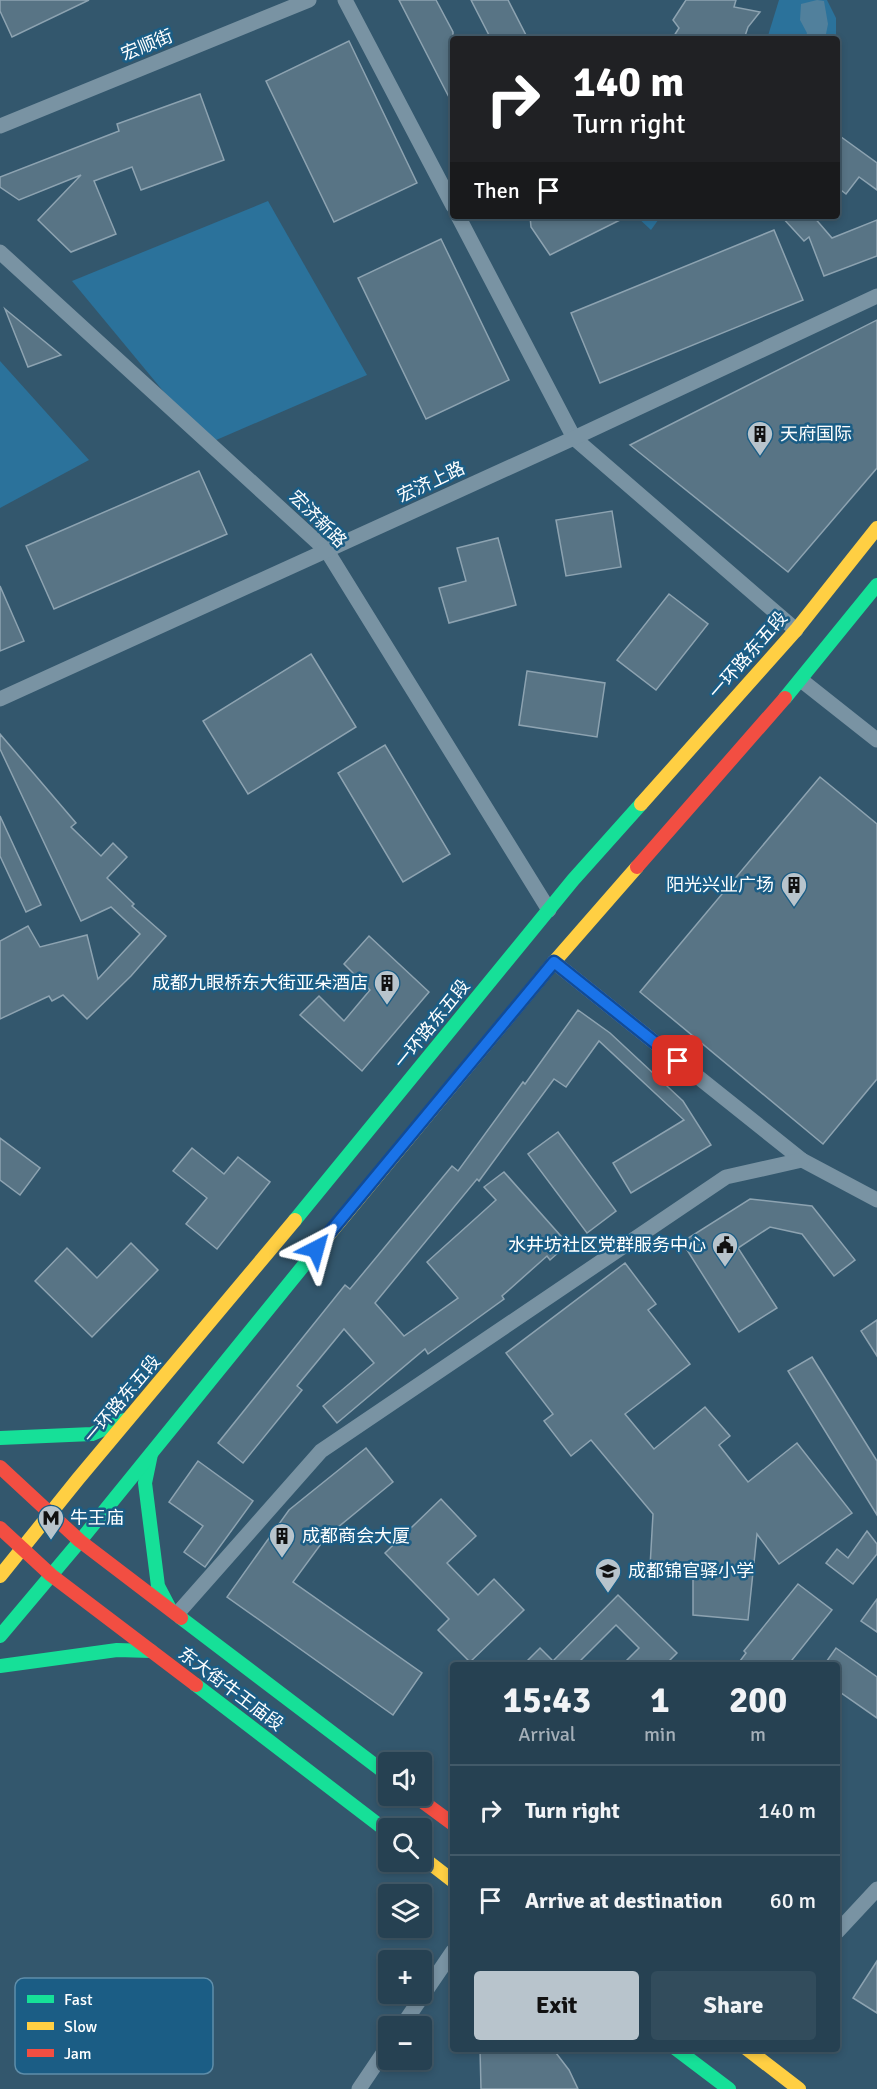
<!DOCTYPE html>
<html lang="en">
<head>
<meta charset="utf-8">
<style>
  :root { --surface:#264152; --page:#324c5c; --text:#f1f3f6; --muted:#a4afb8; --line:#425a69; --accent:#b8c4cc }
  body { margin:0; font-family:Signika,"Noto Sans SC",sans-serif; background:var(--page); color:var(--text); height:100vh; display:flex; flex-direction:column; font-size:22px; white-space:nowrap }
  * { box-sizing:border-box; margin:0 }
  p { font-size:20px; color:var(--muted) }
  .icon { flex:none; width:33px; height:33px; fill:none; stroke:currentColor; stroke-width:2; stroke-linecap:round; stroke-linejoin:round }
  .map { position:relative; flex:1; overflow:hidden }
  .sheet { position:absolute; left:450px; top:1662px; width:390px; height:390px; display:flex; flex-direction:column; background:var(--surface); border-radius:6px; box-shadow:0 3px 9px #0003,0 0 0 2px var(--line) }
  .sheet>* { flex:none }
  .hud { position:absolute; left:450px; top:36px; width:390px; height:183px; border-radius:6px; box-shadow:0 3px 9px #0003,0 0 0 2px var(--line); background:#202124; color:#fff; overflow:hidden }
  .buttons { position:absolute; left:378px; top:1752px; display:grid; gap:12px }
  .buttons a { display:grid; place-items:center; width:54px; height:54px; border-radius:6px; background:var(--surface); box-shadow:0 3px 9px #0003,0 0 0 2px var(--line); font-size:30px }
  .pin { position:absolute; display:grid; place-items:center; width:51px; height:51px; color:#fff; margin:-26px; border-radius:12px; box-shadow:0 3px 9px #0006 }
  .me { position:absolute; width:66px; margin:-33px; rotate:39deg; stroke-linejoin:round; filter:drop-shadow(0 0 4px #0008) }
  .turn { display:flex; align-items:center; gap:21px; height:126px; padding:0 24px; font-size:27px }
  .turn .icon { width:78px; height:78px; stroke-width:2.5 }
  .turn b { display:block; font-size:42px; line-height:51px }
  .then { display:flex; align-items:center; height:57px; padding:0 24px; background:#0003; gap:12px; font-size:22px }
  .eta { display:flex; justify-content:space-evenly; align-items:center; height:102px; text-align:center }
  .eta b { font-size:36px; font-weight:700; line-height:42px }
  .primary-button { display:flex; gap:12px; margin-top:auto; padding:12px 24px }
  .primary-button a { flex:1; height:69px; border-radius:6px; background:var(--accent); color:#111; font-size:24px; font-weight:700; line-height:69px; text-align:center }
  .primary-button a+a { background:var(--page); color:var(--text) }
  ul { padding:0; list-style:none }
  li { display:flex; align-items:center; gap:18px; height:90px; padding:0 24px; border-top:2px solid var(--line) }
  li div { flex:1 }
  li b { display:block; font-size:22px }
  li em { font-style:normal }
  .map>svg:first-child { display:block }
</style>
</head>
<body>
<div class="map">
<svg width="877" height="2089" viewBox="0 0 877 2089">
  <rect width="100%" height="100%" fill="#33576d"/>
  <g fill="#2b729b">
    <path d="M779,0H827L836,18V39H767Z"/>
    <path d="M268,201L367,375L207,444L72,281Z"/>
    <path d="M636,216H661L651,230Z"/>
    <path d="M0,361L89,460L0,508Z"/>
  </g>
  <path fill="#51809c" d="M817,0L824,1L828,24L825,39H805L807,33L800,20L801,4Z"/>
  <g fill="#587485" stroke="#8da3b1" stroke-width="1.5">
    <path d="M0,0H89L12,37L0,11Z"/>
    <path d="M399,0H436L453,32V105Z"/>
    <path d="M471,0H508L528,39H491Z"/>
    <path d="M686,0H736L734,7L760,12L748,27L744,39H672L679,28L673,20Z"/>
    <path d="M349,41L417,183L334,222L266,81Z"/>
    <path d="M200,94L224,160L141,190L132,167L94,181L116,234L71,252L38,220L81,175L19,200L0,187V177L119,131L117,124Z"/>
    <path d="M837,134L877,163V190L859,177L846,194L837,187Z"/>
    <path d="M530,216H628L550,255L531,227Z"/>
    <path d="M781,216H813L832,238L877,220V256L824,276L809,237L804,241Z"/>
    <path d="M774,230L803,300L600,383L571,313Z"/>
    <path d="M441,239L509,380L426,419L358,278Z"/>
    <path d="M5,309L61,355L28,367Z"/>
    <path d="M877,320V468L788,572L630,445Z"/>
    <path d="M199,471L227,534L54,609L26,546Z"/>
    <path d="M612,511L621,567L566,576L556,520Z"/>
    <path d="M498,538L516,605L449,623L439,588L466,581L457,548Z"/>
    <path d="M0,586L24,641L0,651Z"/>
    <path d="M669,594L708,624L656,690L617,660Z"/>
    <path d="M311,654L356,727L248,794L203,721Z"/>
    <path d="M527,671L605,683L597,737L519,725Z"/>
    <path d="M0,734L76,823L71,827L101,856L113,843L127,857L107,878L134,904L132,906L166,936L131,976L87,1019L63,995L52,1001L49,996L0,1019V941L28,926L40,947L87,935L98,979L140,934L111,907L81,921L0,749Z"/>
    <path d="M385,745L450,854L403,882L338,773Z"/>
    <path d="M820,777L877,824V1079L823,1144L640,992Z"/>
    <path d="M0,816L41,905L26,912L0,856Z"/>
    <path d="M369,936L429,992L362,1071L300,1015L319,996L344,1021L370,990L344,964Z"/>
    <path d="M578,1010L610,1033L683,1101L711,1145L631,1193L613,1163L684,1120L599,1041L566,1087L554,1079L479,1181L477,1179L375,1303L404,1336L458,1298L427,1262L496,1200L484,1187L504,1172L568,1244L550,1260L547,1256L502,1296L504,1299L428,1354L425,1349L337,1423L323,1406L374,1363L344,1329L297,1386L302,1390L243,1463L218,1443L345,1285L350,1289L452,1166L458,1171L523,1082L525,1084Z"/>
    <path d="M558,1132L616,1211L587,1233L528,1154Z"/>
    <path d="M0,1138L40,1168L20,1195L0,1180Z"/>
    <path d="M192,1148L224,1174L238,1157L270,1182L217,1249L186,1224L207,1198L173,1171Z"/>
    <path d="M750,1199L812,1206L855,1260L834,1276L802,1234L770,1227L738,1248L777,1308L739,1332L682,1242Z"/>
    <path d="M131,1243L158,1270L92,1337L35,1281L67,1248L97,1278Z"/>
    <path d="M625,1263L656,1304L648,1310L690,1364L625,1414L654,1449L705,1407L730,1436L719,1445L748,1482L797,1443L852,1513L779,1564L757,1534L748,1620L693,1615V1570L650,1567L653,1514L591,1440L571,1456L544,1421L553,1414L506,1353Z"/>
    <path d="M877,1320V1356L861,1331Z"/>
    <path d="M812,1357L877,1461V1515L788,1371Z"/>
    <path d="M366,1448L393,1482L326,1537L293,1582L422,1673L393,1715L227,1597L289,1510Z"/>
    <path d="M198,1461L253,1501L205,1567L184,1552L203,1526L169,1502Z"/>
    <path d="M441,1499L476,1536L447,1563L478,1595L494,1579L524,1610L470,1662L438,1630L449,1619L385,1553Z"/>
    <path d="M867,1531L877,1544V1554L853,1584L826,1563L837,1549L848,1558Z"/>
    <path d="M798,1584L832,1610L788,1665H737L746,1653L744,1651Z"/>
    <path d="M618,1595L677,1653L665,1665H622L639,1648L616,1625L576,1665H523L540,1648L553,1661Z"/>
    <path d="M877,1599V1632L861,1621Z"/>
    <path d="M836,1648L877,1677V1718L837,1690V1665H824Z"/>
    <path d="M877,1961V2013L853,1998Z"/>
    <path d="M480,2049H553L569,2070L578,2089H481Z"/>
  </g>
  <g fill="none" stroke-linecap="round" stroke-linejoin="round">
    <g stroke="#7993a3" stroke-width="15">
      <path d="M345,0L453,206"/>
      <path d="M0,126L309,0"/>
      <path d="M458,216L574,438L796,630"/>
      <path d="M0,252L327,551L549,910"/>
      <path d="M801,680L877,740"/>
      <path d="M0,699L574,438L877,296"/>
      <path d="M554,962L802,1160L877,1200"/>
      <path d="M177,1614L321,1451L726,1177L802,1160"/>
      <path d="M837,1932L877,1889"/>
      <path d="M402,2026L453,1951"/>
      <path d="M359,2089L388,2046"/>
    </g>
    <g stroke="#16e098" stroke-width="14">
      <path d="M785,698L877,585"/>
      <path d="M295,1220L573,880L641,804"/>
      <path d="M0,1438L92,1434L124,1420"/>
      <path d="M151,1454L145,1483L158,1586L169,1607"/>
      <path d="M181,1618L388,1775"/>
      <path d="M0,1636L80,1541L317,1249"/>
      <path d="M0,1666L117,1650L151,1651"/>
      <path d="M196,1685L388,1832"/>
      <path d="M676,2049L729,2089"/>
    </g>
    <g stroke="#ffcf43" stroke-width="14">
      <path d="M641,804L796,630L877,528"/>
      <path d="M317,1249L554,962L637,867"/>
      <path d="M0,1576L78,1479L295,1220"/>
      <path d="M422,1857L453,1881"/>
      <path d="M747,2049L799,2089"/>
    </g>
    <g stroke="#f24e42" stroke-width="14">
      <path d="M637,867L785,698"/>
      <path d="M0,1467L80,1541L181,1618"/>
      <path d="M0,1528L51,1575L196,1685"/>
      <path d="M415,1796L453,1824"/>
    </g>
  </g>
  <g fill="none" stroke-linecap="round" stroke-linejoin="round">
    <g stroke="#114b97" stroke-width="15">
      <path id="route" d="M316,1249L554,962L678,1061"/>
    </g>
    <use href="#route" stroke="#1a73e8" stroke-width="10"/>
  </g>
  <defs>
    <g id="building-pin" transform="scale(1.35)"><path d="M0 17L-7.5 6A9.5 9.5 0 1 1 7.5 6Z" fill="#b8c4cc" stroke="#1b5d85"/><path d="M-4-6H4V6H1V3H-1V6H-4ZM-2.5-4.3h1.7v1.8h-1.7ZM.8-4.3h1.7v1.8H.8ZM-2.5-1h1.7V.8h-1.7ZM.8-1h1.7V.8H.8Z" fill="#111"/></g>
    <g id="civic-pin" transform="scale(1.35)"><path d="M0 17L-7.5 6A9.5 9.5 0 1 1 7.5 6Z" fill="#b8c4cc" stroke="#1b5d85"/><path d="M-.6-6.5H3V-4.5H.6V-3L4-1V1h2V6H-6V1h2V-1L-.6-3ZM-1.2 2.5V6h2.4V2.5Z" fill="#111"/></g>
    <g id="metro-pin" transform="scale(1.35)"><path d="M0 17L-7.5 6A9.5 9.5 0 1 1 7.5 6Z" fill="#b8c4cc" stroke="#1b5d85"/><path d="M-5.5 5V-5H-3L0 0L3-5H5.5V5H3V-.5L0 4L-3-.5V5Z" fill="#111"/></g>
    <g id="school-pin" transform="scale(1.35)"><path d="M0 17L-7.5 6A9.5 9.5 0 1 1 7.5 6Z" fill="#b8c4cc" stroke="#1b5d85"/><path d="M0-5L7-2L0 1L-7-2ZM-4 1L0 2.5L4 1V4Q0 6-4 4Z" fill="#111"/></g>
  </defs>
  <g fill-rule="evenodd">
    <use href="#building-pin" x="760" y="434"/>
    <use href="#building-pin" x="794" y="885"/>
    <use href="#building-pin" x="387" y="983"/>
    <use href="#civic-pin" x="725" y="1245"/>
    <use href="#metro-pin" x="51" y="1518"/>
    <use href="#building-pin" x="282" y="1536"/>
    <use href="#school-pin" x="608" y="1571"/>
  </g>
  <g text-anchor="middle" stroke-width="5" stroke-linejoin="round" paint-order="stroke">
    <g font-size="18" fill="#fff" stroke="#1b5d85">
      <text transform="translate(147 45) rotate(-22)" y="6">宏顺街</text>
      <text transform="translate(431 482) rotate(-25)" y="6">宏济上路</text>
      <text transform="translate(318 519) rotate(45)" y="6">宏济新路</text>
      <text transform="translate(748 655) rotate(-49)" y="6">一环路东五段</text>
      <text transform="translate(432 1024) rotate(-51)" y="6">一环路东五段</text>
      <text transform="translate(122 1399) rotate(-50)" y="6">一环路东五段</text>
      <text transform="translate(231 1689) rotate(37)" y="6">东大街牛王庙段</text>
    </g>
    <g font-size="18" fill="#fff" stroke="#1b5d85" text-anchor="start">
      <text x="780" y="440">天府国际</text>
      <text x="774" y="891" text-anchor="end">阳光兴业广场</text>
      <text x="368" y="989" text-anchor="end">成都九眼桥东大街亚朵酒店</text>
      <text x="706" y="1251" text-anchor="end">水井坊社区党群服务中心</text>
      <text x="70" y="1524">牛王庙</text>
      <text x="302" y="1542">成都商会大厦</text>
      <text x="628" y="1577">成都锦官驿小学</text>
    </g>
  </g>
  <rect x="15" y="1978" width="198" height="96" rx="9" fill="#1b5d85" stroke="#5f8eaa" stroke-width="1.5"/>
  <rect x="27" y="1995" width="27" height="8" fill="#16e098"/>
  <rect x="27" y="2022" width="27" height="8" fill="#ffcf43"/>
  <rect x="27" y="2049" width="27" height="8" fill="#f24e42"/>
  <g font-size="16" fill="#fff">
    <text x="64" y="2005">Fast</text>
    <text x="64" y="2032">Slow</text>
    <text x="64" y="2059">Jam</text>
  </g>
</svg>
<div class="buttons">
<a><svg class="icon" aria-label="sound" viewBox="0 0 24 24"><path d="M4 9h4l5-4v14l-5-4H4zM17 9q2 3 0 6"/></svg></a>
<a><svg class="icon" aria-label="search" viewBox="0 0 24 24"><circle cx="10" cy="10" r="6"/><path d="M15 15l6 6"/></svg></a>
<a><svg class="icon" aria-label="layers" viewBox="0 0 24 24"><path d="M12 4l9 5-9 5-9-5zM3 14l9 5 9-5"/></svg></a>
<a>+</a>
<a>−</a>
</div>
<div class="pin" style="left:678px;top:1061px;background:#d93025"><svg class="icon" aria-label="arrive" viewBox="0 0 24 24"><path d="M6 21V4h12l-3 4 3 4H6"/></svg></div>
<svg class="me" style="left:316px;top:1249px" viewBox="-20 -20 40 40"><path d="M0-17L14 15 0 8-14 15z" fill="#1a73e8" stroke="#fff" stroke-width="4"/></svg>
<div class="hud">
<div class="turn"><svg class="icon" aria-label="right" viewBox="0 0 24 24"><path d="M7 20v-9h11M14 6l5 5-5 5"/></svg><div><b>140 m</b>Turn right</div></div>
<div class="then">Then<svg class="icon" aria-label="arrive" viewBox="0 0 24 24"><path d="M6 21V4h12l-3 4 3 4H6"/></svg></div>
</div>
<section class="sheet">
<div class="eta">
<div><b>15:43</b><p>Arrival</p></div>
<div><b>1</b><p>min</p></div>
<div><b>200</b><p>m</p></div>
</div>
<ul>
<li><svg class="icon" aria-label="right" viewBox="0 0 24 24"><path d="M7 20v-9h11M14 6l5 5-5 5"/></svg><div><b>Turn right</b></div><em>140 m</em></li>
<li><svg class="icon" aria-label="arrive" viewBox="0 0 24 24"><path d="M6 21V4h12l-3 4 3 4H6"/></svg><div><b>Arrive at destination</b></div><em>60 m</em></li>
</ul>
<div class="primary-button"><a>Exit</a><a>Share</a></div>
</section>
</div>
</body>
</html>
